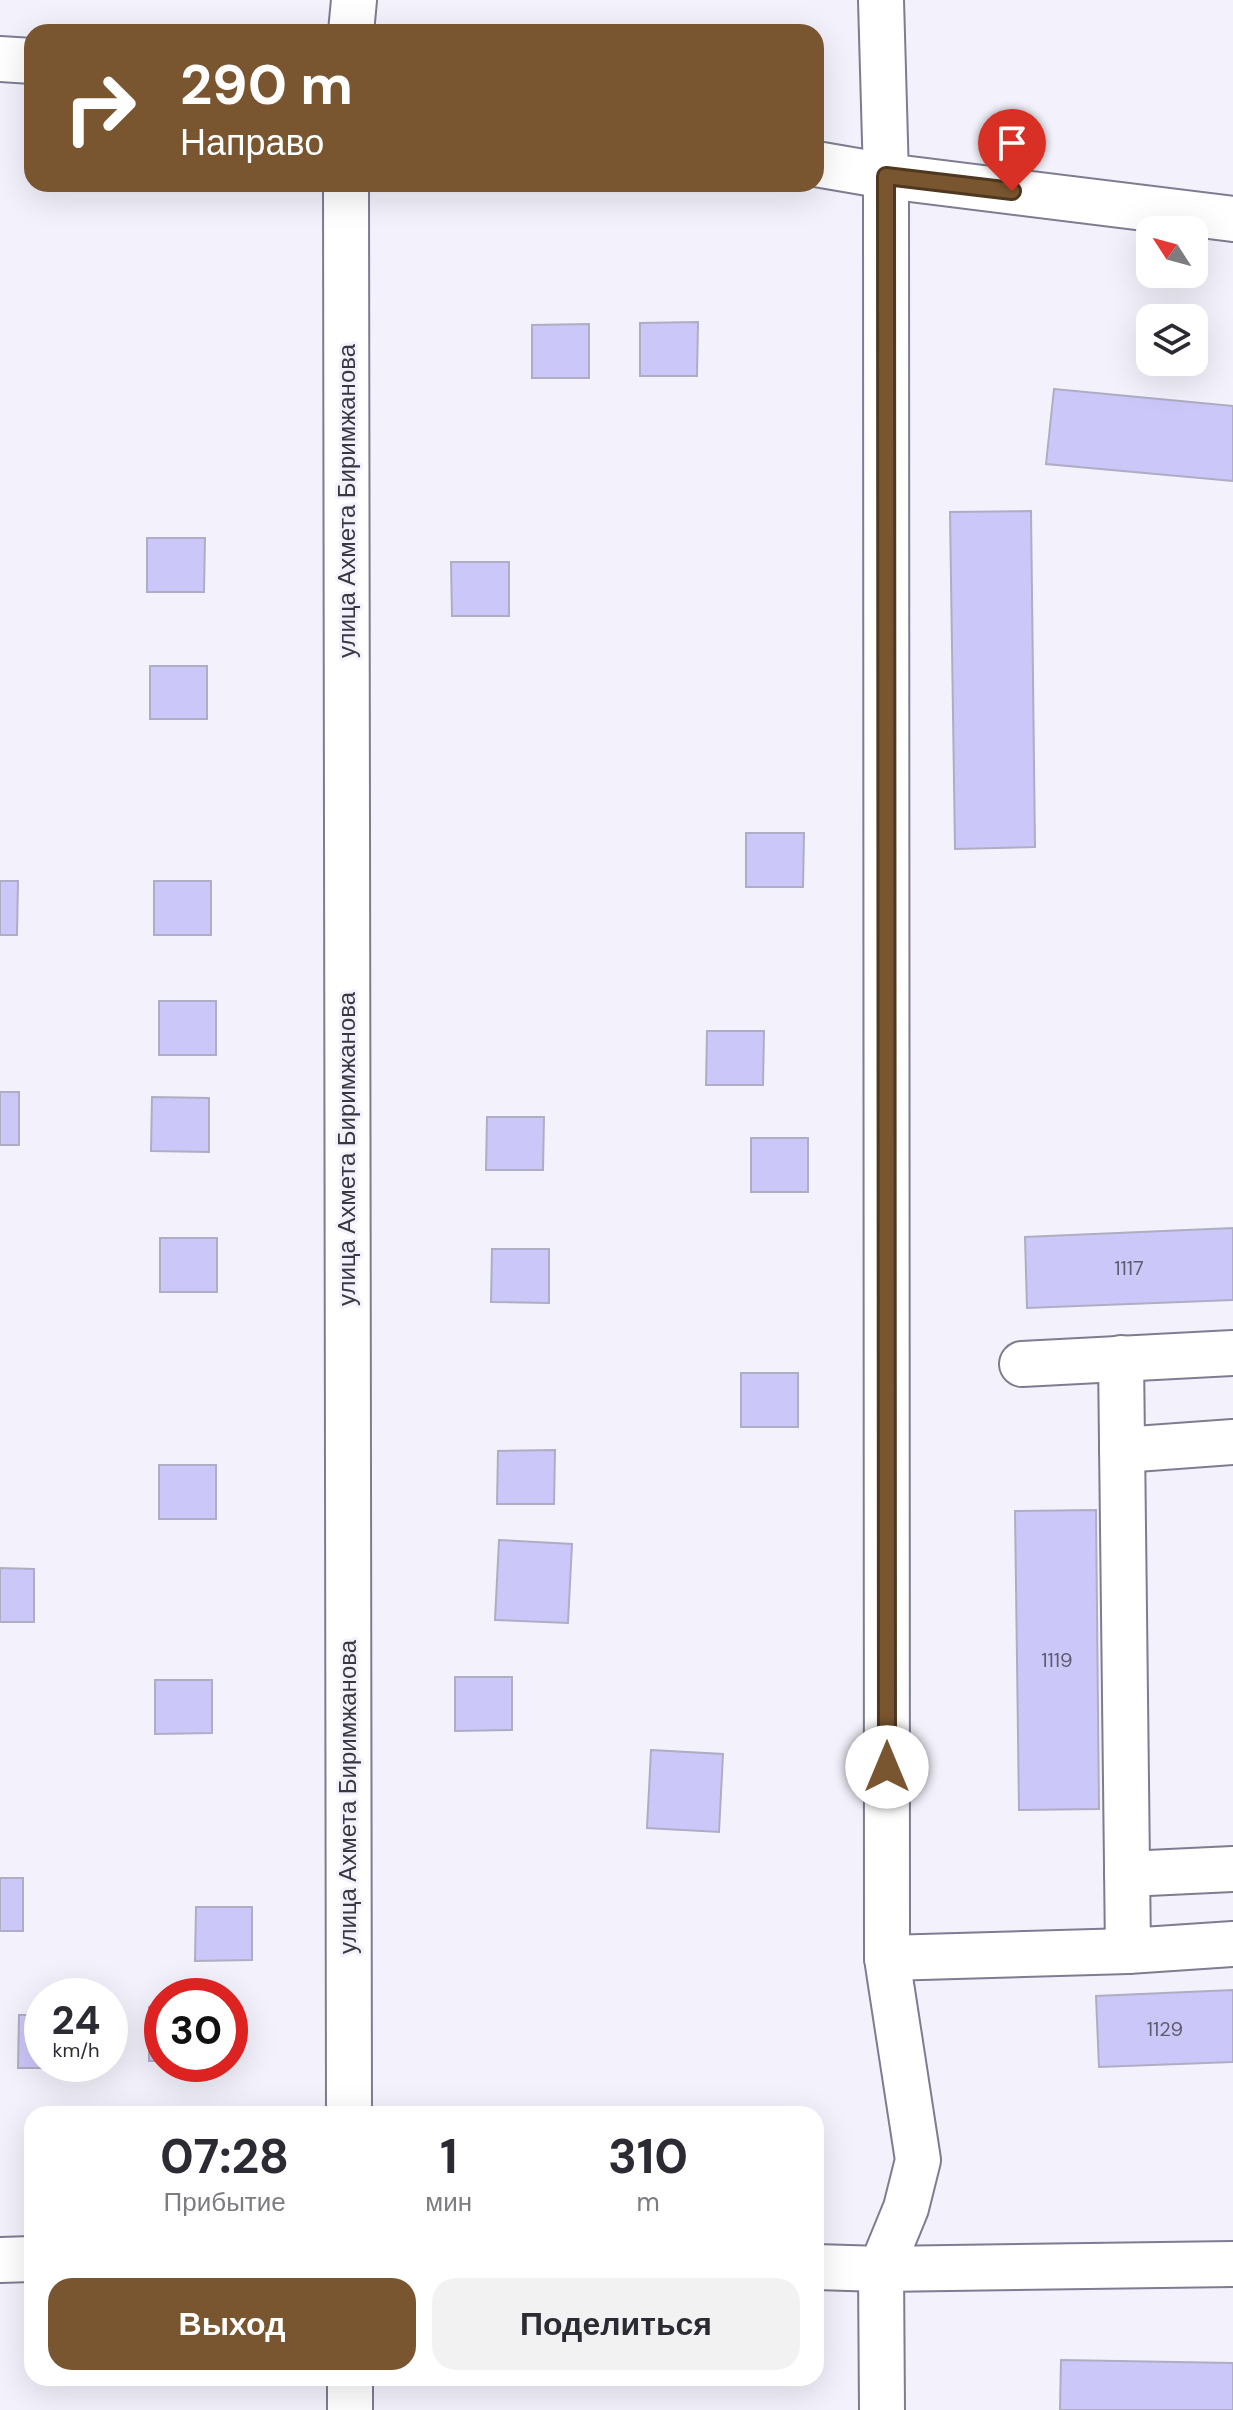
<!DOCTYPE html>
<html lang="ru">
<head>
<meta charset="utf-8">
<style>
  :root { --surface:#fff; --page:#f2f2f3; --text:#2b2b33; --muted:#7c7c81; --accent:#79562f }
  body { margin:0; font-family:"DM Sans",sans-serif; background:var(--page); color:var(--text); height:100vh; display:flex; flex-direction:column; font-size:30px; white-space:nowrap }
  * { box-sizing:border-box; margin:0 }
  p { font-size:26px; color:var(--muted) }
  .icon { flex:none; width:44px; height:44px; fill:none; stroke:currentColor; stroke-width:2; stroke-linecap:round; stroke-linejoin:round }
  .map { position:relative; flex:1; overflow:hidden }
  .sheet { position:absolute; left:24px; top:2106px; width:800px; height:280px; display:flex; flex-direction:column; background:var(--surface); border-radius:24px; box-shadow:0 8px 32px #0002 }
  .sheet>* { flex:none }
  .guide { position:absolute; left:24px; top:24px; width:800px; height:168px; border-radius:24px; box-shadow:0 8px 32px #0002; background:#79562f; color:#fff; overflow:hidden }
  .needle { width:52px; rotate:306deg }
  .fabs { position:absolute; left:1136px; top:216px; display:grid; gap:16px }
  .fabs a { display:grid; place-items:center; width:72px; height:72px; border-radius:16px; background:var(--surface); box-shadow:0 8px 32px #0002; font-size:40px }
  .speed { position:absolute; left:24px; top:1978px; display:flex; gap:16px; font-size:40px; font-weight:700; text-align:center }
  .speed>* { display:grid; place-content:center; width:104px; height:104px; border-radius:50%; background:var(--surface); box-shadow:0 8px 32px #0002; line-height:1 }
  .speed small { font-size:20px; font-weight:400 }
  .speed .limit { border:12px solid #d22; background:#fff; color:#111 }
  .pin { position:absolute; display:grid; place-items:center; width:68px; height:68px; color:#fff; margin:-82px -34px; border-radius:50% 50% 50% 0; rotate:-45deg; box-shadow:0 0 8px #0007 }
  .pin .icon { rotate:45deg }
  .me { position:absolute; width:88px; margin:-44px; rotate:0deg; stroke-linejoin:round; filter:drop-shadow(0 0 6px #0008) }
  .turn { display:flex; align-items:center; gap:28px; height:168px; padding:0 24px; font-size:36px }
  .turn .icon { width:104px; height:104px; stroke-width:2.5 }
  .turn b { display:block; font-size:56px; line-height:68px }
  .eta { display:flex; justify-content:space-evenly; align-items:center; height:136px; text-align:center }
  .eta b { font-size:48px; font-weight:700; line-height:56px }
  .primary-button { display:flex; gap:16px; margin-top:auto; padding:16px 24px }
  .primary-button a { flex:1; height:92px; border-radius:24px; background:var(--accent); color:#fff; font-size:32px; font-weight:700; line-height:92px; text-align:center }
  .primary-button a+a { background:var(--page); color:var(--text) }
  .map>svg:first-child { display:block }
</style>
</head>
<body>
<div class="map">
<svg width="1233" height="2410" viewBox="0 0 1233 2410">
  <rect width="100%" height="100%" fill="#f3f2fc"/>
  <g fill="#ccc7f9" stroke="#afadc4" stroke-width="2">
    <path d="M698,322L697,376H640V323Z"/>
    <path d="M589,324V378H532V325Z"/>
    <path d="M1054,389L1233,406V481L1046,464Z"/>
    <path d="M1031,511L1035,847L955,849L950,512Z"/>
    <path d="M147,538H205L204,592H147Z"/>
    <path d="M451,562H509V616H452Z"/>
    <rect x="150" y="666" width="57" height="53"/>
    <path d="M746,833H804L803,887H746Z"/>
    <path d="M0,881H18L17,935H0Z"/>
    <rect x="154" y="881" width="57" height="54"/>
    <rect x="159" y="1001" width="57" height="54"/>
    <path d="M707,1031H764L763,1085H706Z"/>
    <rect x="0" y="1092" width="19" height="53"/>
    <path d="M152,1097L209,1098V1152L151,1151Z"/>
    <path d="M487,1117H544L543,1170H486Z"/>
    <rect x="751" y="1138" width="57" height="54"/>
    <path d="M1233,1228V1300L1027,1308L1025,1237Z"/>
    <rect x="160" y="1238" width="57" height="54"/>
    <path d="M492,1249H549V1303L491,1302Z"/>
    <rect x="741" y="1373" width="57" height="54"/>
    <path d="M555,1450L554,1504H497L498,1451Z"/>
    <rect x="159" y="1465" width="57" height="54"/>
    <path d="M1096,1510L1099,1809L1019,1810L1015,1511Z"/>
    <path d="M499,1540L572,1544L568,1623L495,1620Z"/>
    <path d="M0,1568L34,1569V1622H0Z"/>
    <path d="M455,1677H512V1730L455,1731Z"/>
    <path d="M155,1680H212V1733L155,1734Z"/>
    <path d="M651,1750L723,1754L719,1832L647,1828Z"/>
    <rect x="0" y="1878" width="23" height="53"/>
    <path d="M196,1907H252V1960L195,1961Z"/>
    <path d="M1233,1990V2062L1099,2067L1096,1996Z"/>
    <rect x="149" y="2007" width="13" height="54"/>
    <path d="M19,2015H42V2064H76V2068H18Z"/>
    <path d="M1061,2360L1233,2363V2410H1060Z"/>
  </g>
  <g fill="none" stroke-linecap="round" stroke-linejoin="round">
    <g stroke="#7d7c91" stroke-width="48">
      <g id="minor">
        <path d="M881,0L886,176L1233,219"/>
        <path d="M351,32L354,0"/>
        <path d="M0,59L32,61"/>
        <path d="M816,164L886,176L887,1958L918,2160L906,2208L881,2269L882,2410"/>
        <path d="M346,184L349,2114"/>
        <path d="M1121,1358L1128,1951"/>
        <path d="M1022,1364L1233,1353"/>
        <path d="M1122,1450L1233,1442"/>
        <path d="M1127,1874L1233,1869"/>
        <path d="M887,1958L1128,1951L1233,1944"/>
        <path d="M0,2260L32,2259"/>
        <path d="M816,2267L881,2269L1233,2264"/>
        <path d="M350,2378V2410"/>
      </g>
    </g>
    <use href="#minor" stroke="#fff" stroke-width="44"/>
  </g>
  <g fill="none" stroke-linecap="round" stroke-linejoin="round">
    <g stroke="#4f381f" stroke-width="20">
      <path id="route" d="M887,1767L886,176L1012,191"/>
    </g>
    <use href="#route" stroke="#79562f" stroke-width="14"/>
  </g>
  <g text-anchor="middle" stroke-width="6" stroke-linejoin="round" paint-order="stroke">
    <g font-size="20" fill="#5e5c6f">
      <text x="1129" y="1275">1117</text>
      <text x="1057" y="1667">1119</text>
      <text x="1165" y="2036">1129</text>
    </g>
    <g font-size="24" fill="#393841" stroke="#f3f2fc">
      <text transform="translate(347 501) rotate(-90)" y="8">улица Ахмета Биримжанова</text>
      <text transform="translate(347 1149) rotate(-90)" y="8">улица Ахмета Биримжанова</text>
      <text transform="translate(348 1797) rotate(-90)" y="8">улица Ахмета Биримжанова</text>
    </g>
  </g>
</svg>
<div class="fabs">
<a><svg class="needle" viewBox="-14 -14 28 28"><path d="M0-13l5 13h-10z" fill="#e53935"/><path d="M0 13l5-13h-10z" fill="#7c7c81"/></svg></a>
<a><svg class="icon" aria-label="layers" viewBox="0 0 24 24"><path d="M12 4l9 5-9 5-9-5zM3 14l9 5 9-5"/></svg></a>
</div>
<div class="speed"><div>24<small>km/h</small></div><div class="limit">30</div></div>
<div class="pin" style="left:1012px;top:191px;background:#d93025"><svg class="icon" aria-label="arrive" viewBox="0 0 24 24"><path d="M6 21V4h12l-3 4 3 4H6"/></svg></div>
<svg class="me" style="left:887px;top:1767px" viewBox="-20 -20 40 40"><circle r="19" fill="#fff"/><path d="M0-13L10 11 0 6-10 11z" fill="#79562f"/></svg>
<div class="guide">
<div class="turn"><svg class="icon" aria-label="right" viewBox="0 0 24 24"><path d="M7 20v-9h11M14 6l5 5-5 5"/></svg><div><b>290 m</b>Направо</div></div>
</div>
<section class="sheet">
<div class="eta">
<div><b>07:28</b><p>Прибытие</p></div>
<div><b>1</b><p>мин</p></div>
<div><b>310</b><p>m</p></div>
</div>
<div class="primary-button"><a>Выход</a><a>Поделиться</a></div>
</section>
</div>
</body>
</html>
